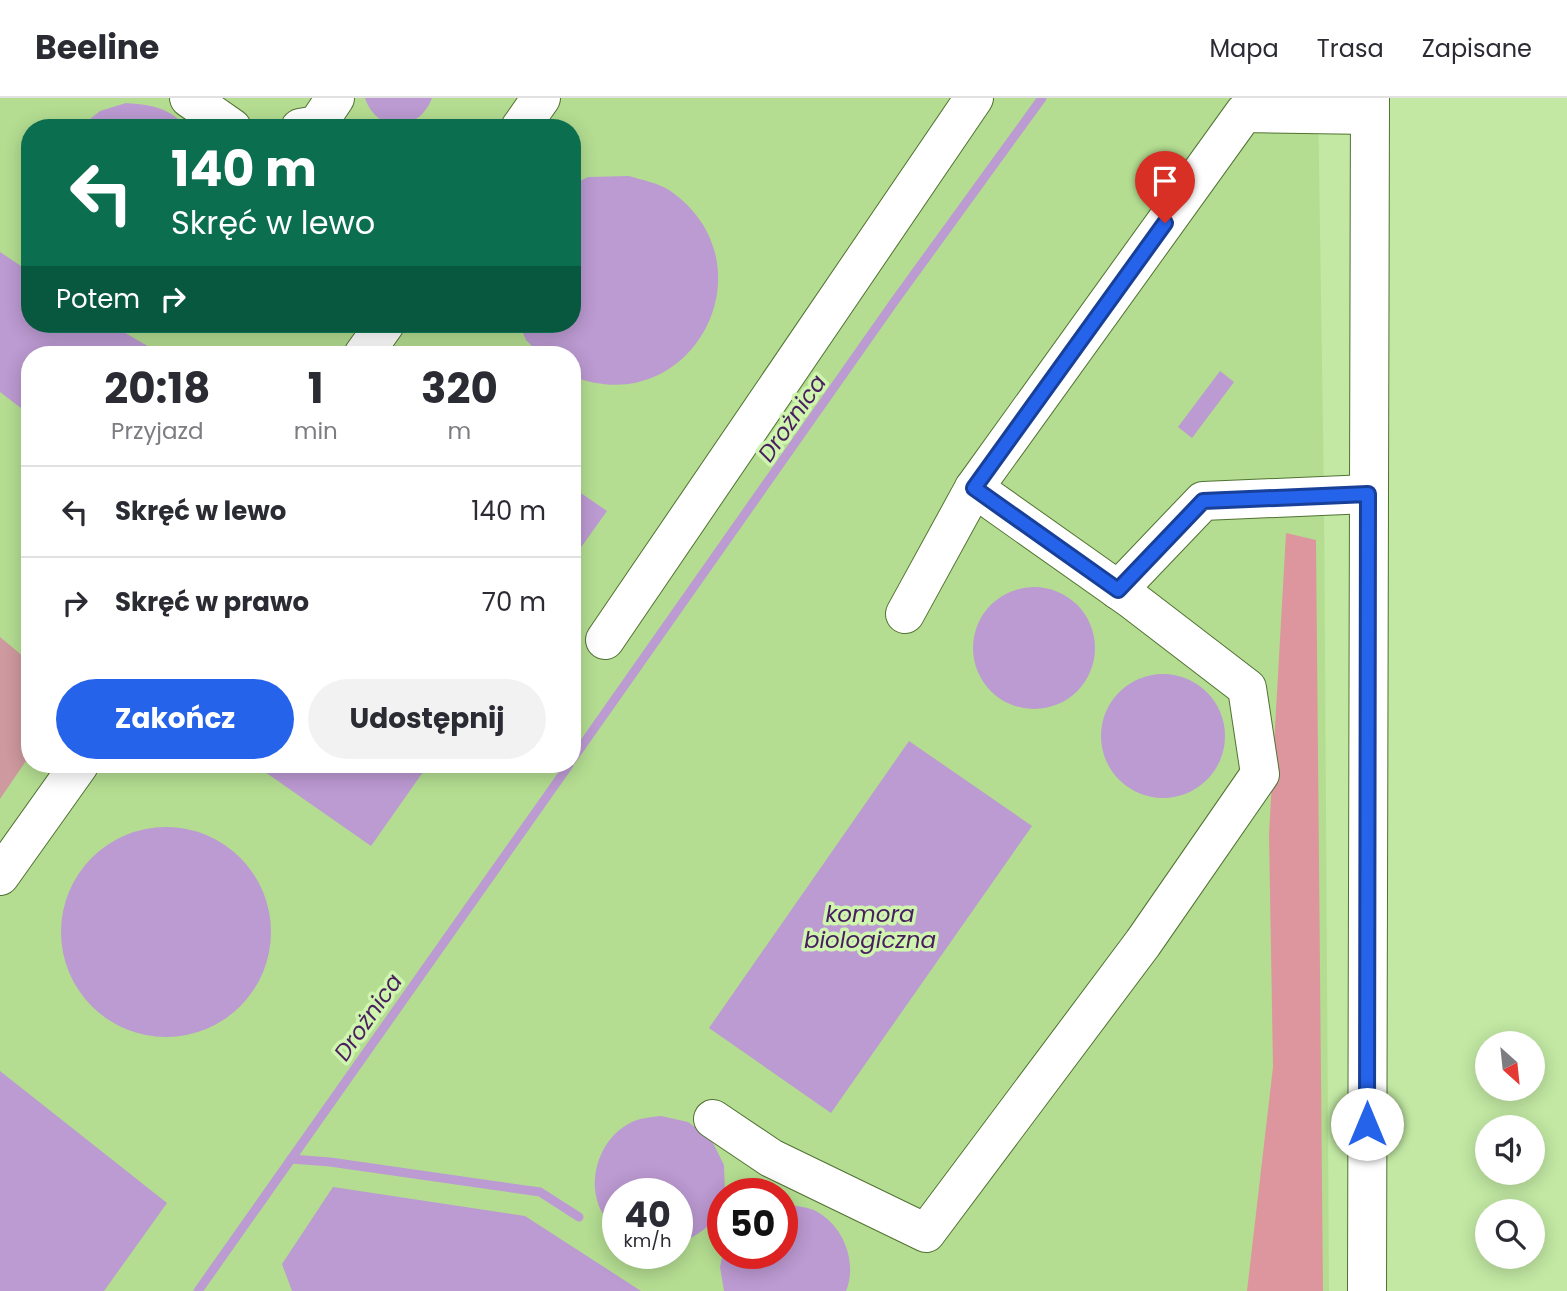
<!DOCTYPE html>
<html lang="pl">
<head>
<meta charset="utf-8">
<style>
  :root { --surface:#fff; --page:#f2f2f3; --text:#2b2b33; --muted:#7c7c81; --line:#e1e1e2; --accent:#2563eb }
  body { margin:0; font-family:Poppins,sans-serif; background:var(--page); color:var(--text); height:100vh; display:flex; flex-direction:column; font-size:26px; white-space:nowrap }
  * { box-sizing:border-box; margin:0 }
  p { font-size:23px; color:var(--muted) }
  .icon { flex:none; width:38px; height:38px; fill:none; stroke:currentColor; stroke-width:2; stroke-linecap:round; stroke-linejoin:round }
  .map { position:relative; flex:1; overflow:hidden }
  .drawer { position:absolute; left:21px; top:248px; width:560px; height:427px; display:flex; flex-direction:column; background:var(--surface); border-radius:28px; box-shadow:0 4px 18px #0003 }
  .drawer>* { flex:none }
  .hud { position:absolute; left:21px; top:21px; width:560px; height:214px; border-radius:28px; box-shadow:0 4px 18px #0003; background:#0b6e4f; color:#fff; overflow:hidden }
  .needle { width:46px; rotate:153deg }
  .controls { position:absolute; left:1475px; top:933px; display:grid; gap:14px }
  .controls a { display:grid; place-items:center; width:70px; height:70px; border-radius:50%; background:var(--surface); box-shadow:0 4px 18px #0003; font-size:35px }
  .speed { position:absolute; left:602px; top:1080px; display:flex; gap:14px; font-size:35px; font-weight:700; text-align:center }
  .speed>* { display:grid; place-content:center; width:91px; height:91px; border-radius:50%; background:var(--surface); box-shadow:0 4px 18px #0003; line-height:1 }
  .speed small { font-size:18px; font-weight:400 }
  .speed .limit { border:10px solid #d22; background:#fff; color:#111 }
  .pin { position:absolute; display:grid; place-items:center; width:60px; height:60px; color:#fff; margin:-72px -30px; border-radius:50% 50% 50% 0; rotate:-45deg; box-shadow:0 0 7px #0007 }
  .pin .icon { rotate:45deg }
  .me { position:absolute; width:77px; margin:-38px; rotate:0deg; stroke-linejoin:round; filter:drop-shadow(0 0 5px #0008) }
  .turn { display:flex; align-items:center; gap:24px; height:147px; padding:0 35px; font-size:32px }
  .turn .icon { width:91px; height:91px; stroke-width:2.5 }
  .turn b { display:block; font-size:49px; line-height:60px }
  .then { display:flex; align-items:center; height:66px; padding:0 35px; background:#0003; gap:14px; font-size:26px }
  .eta { display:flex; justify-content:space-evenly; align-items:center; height:119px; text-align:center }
  .eta b { font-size:42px; font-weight:700; line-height:49px }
  .cta { display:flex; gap:14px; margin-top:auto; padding:14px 35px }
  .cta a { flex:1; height:80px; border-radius:42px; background:var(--accent); color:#fff; font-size:28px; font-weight:700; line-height:80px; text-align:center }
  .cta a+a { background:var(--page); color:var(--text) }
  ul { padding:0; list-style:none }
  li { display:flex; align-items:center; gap:21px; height:91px; padding:0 35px; border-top:2px solid var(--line) }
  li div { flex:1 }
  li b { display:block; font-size:26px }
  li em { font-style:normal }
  header { display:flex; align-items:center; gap:42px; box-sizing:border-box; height:98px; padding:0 35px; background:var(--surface); border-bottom:2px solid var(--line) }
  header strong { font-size:33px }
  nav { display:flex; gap:38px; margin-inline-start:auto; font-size:24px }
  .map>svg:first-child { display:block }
</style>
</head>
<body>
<header>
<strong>Beeline</strong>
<nav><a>Mapa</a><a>Trasa</a><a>Zapisane</a></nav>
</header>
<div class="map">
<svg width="1567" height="1193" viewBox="0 0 1567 1193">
  <rect width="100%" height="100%" fill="#c2e8a3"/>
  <path fill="#b4dd91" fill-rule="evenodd" d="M0,0H1318L1324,397L1329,1193H0ZM30,30H572V226H30ZM30,257H572V667H30ZM618,1096H677V1155H618ZM723,1096H782V1155H723Z"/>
  <path fill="#ce999f" d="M0,539L30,564V657L0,701Z"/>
  <path fill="#dd969e" d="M1286,435L1316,442L1323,1193H1247L1273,969L1269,736Z"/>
  <g fill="#bc9ad2">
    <path d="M365,0H432C419,35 377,36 365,0Z"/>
    <path d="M126,5C152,7 169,9 187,30H79L100,13Z"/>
    <path d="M629,78C642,82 658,85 669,92C776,165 692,326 572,278V257H541L526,242L519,226H572V87L588,79Z"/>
    <path d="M0,154L30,174V226H110L163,257H30V317L0,294Z"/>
    <path d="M1220,273L1234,284L1192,340L1178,329Z"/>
    <path d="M572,389L607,413L572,462Z"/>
    <circle cx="1034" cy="550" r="61"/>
    <circle cx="1163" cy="638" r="62"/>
    <path d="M909,643L1032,728L831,1015L709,930Z"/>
    <path d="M255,667H428L371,748Z"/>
    <circle cx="166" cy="834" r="105"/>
    <path d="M0,973L167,1105L104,1193H0Z"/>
    <path d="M661,1018L688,1024L711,1041L724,1067L725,1095L723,1096C723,1122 699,1138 677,1146V1096H618V1134C609,1124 600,1115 597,1102C589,1072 604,1036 634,1023C642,1020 652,1019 661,1018Z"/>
    <path d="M333,1089L525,1118L641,1193H292L282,1166Z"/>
    <path d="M786,1106C795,1108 806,1109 814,1112C843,1126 858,1164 846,1193H724L720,1169L723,1155H782V1107Z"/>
  </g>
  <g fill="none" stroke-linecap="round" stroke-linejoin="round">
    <g stroke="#bc9ad2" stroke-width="9">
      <path d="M572,662L894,204L1042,0"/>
      <path d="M291,1061L330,1064L540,1094L579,1119"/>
      <path d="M198,1193L569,667"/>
    </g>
    <g stroke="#517232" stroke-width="40">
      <g id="minor">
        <path d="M189,0L232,30"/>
        <path d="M300,30L317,27L335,0"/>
        <path d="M520,30L541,0"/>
        <path d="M363,257L385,226"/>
        <path d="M1118,492L1203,403L1368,396"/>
        <path d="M905,516L974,390L1244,15L1370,17"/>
        <path d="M605,542L974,0"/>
        <path d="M0,778L79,667"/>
        <path d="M713,1021L771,1060L926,1135L1143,845L1260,676L1247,590L1131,501L974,390"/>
      </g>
    </g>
    <g stroke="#517232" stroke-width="40">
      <path id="major" d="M1367,1193L1370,0"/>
    </g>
    <use href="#minor" stroke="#fff" stroke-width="38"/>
    <use href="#major" stroke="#fff" stroke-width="38"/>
  </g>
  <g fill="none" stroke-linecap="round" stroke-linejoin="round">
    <g stroke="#184099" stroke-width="18">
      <path id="route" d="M1165,125L974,390L1118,492L1203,403L1368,396L1367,1026"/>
    </g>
    <use href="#route" stroke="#2563eb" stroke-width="12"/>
  </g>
  <g text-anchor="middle" stroke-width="7" stroke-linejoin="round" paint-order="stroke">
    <g font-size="23" font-style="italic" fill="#491e60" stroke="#cff5af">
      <text transform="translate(792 320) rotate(-55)" y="8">Drożnica</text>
      <text x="870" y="824">komora<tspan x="870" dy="26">biologiczna</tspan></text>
      <text transform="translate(368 919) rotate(-55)" y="8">Drożnica</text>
    </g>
  </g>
</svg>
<div class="controls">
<a><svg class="needle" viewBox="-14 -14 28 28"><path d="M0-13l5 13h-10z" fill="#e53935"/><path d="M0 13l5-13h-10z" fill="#7c7c81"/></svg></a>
<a><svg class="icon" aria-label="sound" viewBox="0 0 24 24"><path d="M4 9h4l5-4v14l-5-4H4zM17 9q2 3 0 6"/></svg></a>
<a><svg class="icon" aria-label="search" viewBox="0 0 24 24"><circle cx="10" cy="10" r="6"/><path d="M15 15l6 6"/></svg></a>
</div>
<div class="speed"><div>40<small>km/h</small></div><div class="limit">50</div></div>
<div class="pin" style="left:1165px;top:125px;background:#d93025"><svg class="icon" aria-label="arrive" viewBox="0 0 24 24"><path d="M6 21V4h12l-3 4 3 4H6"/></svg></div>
<svg class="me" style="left:1367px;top:1026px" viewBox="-20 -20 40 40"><circle r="19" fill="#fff"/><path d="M0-13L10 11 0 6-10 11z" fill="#2563eb"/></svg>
<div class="hud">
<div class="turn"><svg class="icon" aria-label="left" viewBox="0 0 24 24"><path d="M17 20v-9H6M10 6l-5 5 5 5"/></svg><div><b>140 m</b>Skręć w lewo</div></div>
<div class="then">Potem<svg class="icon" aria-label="right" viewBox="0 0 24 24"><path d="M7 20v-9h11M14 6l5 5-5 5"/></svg></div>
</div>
<section class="drawer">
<div class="eta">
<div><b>20:18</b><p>Przyjazd</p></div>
<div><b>1</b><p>min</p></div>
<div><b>320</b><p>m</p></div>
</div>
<ul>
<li><svg class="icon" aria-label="left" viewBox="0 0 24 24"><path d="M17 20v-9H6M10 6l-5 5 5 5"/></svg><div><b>Skręć w lewo</b></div><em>140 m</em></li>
<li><svg class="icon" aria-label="right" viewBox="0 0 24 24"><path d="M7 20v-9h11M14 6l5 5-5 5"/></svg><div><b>Skręć w prawo</b></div><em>70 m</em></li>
</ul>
<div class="cta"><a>Zakończ</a><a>Udostępnij</a></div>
</section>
</div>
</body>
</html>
